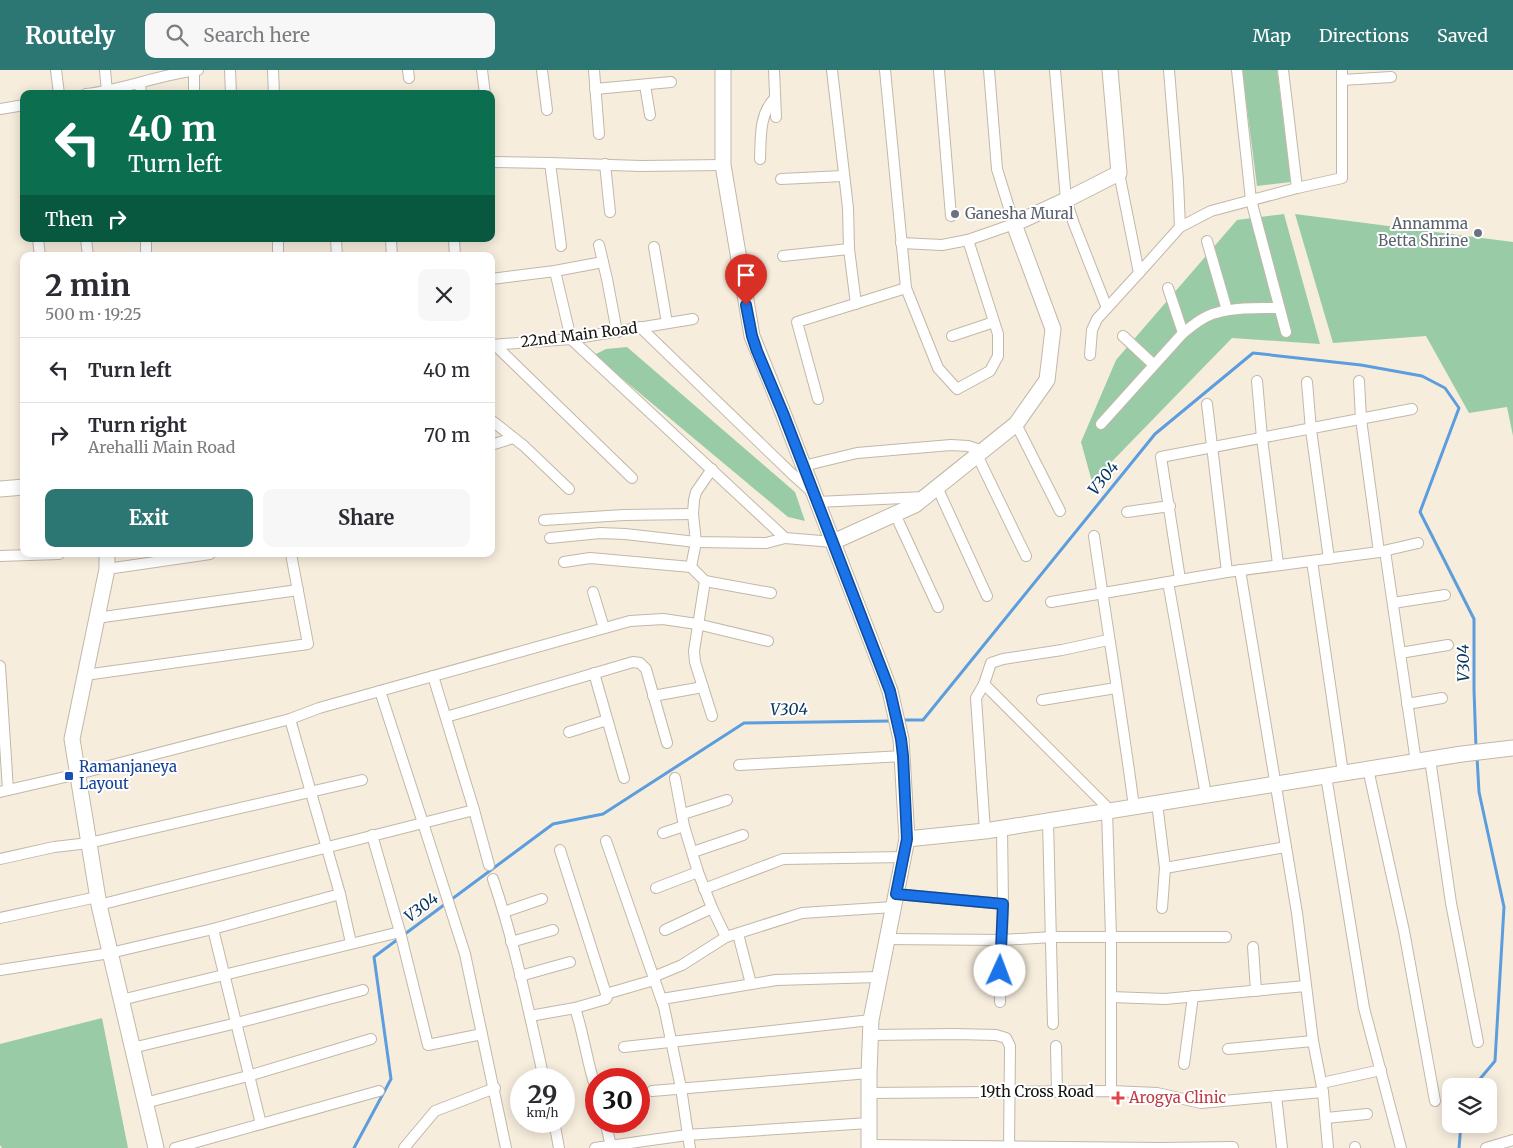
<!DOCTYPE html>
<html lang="en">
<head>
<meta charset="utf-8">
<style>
  :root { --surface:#fff; --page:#f7f7f7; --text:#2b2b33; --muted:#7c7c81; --line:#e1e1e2; --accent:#2c7673 }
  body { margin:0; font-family:Merriweather,serif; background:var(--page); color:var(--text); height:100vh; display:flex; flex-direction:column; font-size:19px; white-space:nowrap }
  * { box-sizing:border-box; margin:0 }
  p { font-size:16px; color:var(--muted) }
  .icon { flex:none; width:28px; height:28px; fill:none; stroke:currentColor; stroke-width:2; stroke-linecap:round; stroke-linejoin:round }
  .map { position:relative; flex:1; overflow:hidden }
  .details { position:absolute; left:20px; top:182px; width:475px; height:305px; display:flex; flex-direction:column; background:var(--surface); border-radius:10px; box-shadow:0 2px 12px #0003 }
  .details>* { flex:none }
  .hud { position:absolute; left:20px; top:20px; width:475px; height:152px; border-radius:10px; box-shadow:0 2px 12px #0003; background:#0b6e4f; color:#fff; overflow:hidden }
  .buttons { position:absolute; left:1442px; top:1008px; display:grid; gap:10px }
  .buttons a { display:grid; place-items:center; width:55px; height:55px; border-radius:10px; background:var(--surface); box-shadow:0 2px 12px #0003; font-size:25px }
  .speed { position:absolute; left:510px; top:998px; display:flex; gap:10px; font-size:25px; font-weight:700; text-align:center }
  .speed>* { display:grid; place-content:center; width:65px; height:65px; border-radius:50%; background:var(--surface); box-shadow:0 2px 12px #0003; line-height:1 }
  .speed small { font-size:12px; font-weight:400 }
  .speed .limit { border:8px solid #d22; background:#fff; color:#111 }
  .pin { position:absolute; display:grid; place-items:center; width:42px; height:42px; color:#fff; margin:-51px -21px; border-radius:50% 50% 50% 0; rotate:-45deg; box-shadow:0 0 5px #0007 }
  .pin .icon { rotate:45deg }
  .me { position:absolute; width:55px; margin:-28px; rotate:2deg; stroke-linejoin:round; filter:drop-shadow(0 0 4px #0008) }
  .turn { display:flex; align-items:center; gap:18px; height:105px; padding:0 25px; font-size:22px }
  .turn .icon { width:65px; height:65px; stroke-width:2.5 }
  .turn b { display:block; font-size:35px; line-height:42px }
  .then { display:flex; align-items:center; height:48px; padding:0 25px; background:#0003; gap:10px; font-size:19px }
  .round { display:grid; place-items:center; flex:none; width:52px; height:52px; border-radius:10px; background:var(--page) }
  .headline { display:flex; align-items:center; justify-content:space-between; height:85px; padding:0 25px }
  h1 { font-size:30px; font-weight:700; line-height:38px }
  .primary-button { display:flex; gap:10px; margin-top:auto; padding:10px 25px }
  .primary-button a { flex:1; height:58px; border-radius:10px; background:var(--accent); color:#fff; font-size:20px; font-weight:700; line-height:58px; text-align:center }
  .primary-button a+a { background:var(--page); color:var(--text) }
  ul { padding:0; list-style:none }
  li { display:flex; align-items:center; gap:15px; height:65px; padding:0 25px; border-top:1px solid var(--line) }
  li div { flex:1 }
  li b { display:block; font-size:19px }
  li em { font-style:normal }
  header { display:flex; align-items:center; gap:30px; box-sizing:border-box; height:70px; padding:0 25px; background:var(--accent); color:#fff }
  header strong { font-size:24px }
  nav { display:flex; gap:28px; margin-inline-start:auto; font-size:18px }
  .search { width:350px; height:45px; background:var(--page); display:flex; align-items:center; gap:12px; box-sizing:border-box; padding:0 18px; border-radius:10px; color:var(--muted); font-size:19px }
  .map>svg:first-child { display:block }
</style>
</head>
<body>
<header>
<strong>Routely</strong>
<div class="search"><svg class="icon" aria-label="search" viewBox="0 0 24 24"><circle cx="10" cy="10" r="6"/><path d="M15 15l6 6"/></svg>Search here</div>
<nav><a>Map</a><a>Directions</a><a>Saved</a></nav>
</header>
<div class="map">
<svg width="1513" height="1078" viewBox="0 0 1513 1078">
  <rect width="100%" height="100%" fill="#f7eddd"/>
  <g fill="#99cca6">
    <path d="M1242,0H1277L1291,112L1257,116Z"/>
    <path d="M1284,144L1320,274L1232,268L1092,412L1081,372L1116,290L1237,150Z"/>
    <path d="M1295,144L1513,172V366L1507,337L1469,343L1426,266L1333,273Z"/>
    <path d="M627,277L795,422L805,451L788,447L594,285L606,279Z"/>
    <path d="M102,948L128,1078H2L0,1075V974Z"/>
  </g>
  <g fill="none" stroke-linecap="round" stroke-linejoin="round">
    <g stroke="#5c9ddd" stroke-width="3">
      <path d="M901,650H923L1155,364L1253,283L1361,295L1422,306L1445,318L1459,338L1420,442L1474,549V620L1476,678"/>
      <path d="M1474,1016L1495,991L1504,837L1479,722L1477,687"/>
      <path d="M354,1078L391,1009L374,887L553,754L603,744L744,653L892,651"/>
      <path d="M1459,1078L1461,1054"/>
    </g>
    <g stroke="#c1b8a9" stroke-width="12">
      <g id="street">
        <path d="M56,0L59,24"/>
        <path d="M105,0L107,22"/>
        <path d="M194,0V24"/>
        <path d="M230,0L231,24"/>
        <path d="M273,0L274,24"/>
        <path d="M408,0L409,8"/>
        <path d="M482,0L485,24"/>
        <path d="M542,0L547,40"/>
        <path d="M594,0L599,64"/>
        <path d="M774,0L776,47"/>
        <path d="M832,0L848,138L849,179L856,234"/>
        <path d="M885,0L906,218L938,298L957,319L990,301L998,286V264L968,170"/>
        <path d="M939,0L951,146"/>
        <path d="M1055,0L1066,130L1074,154L1107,238"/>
        <path d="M1237,0L1251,130L1286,262"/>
        <path d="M1283,0L1297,118"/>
        <path d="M1342,10L1391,7"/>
        <path d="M140,13L141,24"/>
        <path d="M645,15L650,45"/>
        <path d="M595,19L671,12"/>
        <path d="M86,24C124,20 160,4 198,0"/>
        <path d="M0,39L24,35"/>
        <path d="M760,89C761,67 759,44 775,28"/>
        <path d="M491,92L550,93L641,96L723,95"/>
        <path d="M550,93L561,176"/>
        <path d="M605,94L610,142"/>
        <path d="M1119,103L1139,203L1180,157L1178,111L1169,0"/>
        <path d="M781,109L843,106"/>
        <path d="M1180,157L1211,141L1297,118L1342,108V0"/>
        <path d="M38,169L40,186"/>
        <path d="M86,169L88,186"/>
        <path d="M146,169V186"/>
        <path d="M278,169V186"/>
        <path d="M336,169L337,186"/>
        <path d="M391,169L392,186"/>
        <path d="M454,169L455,186"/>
        <path d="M1207,171L1227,240"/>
        <path d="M901,173L942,175L968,170L1014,154L997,99L989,0"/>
        <path d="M599,175L603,192"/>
        <path d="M654,177L667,253"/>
        <path d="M783,186L849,179"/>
        <path d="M555,201L571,269L785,468L833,472"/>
        <path d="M491,209L555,201L603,192L607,209L617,262"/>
        <path d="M1168,218L1183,263"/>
        <path d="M640,257L792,404L811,421"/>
        <path d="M952,266L994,252"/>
        <path d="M1123,266L1153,294"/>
        <path d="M491,275L571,269L693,249"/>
        <path d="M495,275L632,408"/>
        <path d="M1090,285L1092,260L1097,249L1139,203"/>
        <path d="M1257,311L1262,368L1278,494"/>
        <path d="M1359,311L1361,349L1379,482"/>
        <path d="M1307,312L1311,360L1329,489"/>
        <path d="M818,329L797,252L906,218"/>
        <path d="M1207,334L1227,502"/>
        <path d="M491,350L524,376L569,419"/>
        <path d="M1016,354L1060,441"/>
        <path d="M1101,354L1183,263C1193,255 1204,246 1216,243C1236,237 1259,238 1279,238"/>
        <path d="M491,375L513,368"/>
        <path d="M977,385L1026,486"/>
        <path d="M803,396L857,383L951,375L968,376L983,381"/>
        <path d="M937,417L987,526"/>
        <path d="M817,432L925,427"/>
        <path d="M1127,442L1170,436"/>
        <path d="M895,444L938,537"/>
        <path d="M544,450L624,445L693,444"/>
        <path d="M1094,466C1107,556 1122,646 1134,737"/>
        <path d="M550,468L600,463L625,464L696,472L766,473L785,468"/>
        <path d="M1385,481L1416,692"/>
        <path d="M0,486L59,484"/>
        <path d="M1312,491L1343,703"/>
        <path d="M564,492L590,488L691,497"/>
        <path d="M107,499L210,484"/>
        <path d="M1240,500L1297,843L1313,971L1323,1022L1328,1078"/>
        <path d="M1180,509L1161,387L1412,339"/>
        <path d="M705,511L771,523"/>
        <path d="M1168,512L1206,725"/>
        <path d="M593,522L604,558"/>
        <path d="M1051,532L1227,502L1379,482L1418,473"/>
        <path d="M1393,533L1445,525"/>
        <path d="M96,548L298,520"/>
        <path d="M1400,583L1448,575"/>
        <path d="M0,596L8,720"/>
        <path d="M594,603L624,708"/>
        <path d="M85,605L308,574L291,484"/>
        <path d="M433,606L474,740L489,795"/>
        <path d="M984,614L1111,741"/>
        <path d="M380,621L423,753L474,740"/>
        <path d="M653,626L703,617"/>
        <path d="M1042,630L1116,618"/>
        <path d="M1407,634L1442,628"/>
        <path d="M712,646L695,592L694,581L705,511L691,497L696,472L693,444L694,430L696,422L712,399"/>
        <path d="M446,647L633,592L640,593L646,599L667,673"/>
        <path d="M290,649L340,824L351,873"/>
        <path d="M569,662L607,650"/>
        <path d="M1430,689L1451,833L1478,972"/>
        <path d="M739,695L903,686"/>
        <path d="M1368,699L1404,861L1435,1031"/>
        <path d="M1326,706L1364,938L1401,1078"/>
        <path d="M675,708L684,756"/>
        <path d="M0,722L78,704L290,649L319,638L630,551L663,549L697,554L768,571"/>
        <path d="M1157,733L1165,798L1286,777"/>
        <path d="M1107,741L1111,866V1021"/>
        <path d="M683,744L727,730"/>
        <path d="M1048,751L1053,954"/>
        <path d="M985,761L976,628L984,614L991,593L1003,589L1062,580L1108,570"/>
        <path d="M663,763L684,756L698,802L712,838"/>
        <path d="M606,771L664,937L681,1018L690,1078"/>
        <path d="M693,782L743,765"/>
        <path d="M0,789L54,777L89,773L362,710"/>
        <path d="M493,809C515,874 529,942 544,1009"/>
        <path d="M656,818L698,802"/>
        <path d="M704,819L783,789L904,787"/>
        <path d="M896,824L1003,834"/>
        <path d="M99,835L423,753L465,884L506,1078"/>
        <path d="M1162,838L1165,798"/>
        <path d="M504,842L542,829"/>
        <path d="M0,848L97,827"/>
        <path d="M213,859L261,1054"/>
        <path d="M665,860L712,838L726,867"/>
        <path d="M400,862L428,975L482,964"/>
        <path d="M738,864L751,914"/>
        <path d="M887,869L1002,870L1052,867H1226"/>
        <path d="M511,872L553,860"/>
        <path d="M1253,877L1256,921"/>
        <path d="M0,900L110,883L213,859L340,824"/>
        <path d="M520,906L570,892"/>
        <path d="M653,907L682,895L726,867L802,843L893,837"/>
        <path d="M606,924L654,910"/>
        <path d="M1111,927L1165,929L1306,916"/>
        <path d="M662,929L776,910L878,907"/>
        <path d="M121,930L400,862L372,765"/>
        <path d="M1000,932L1003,834L1002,758"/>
        <path d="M575,938C584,965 587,993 596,1019"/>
        <path d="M530,946L575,938L606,929L607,927L560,780"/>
        <path d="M870,965L955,964L996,965L1006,968L1010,976L1009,1078"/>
        <path d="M1056,976L1057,1022"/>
        <path d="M624,977L871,950"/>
        <path d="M132,978L237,953L363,920"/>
        <path d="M1228,979L1313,971"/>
        <path d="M1184,994L1193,926"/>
        <path d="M1322,1013L1381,1000"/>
        <path d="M652,1021L869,1003"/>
        <path d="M869,1023L1111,1021L1157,1023L1201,1033L1323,1022"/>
        <path d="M1276,1026L1282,1078"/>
        <path d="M145,1033L248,1006L371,969"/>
        <path d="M1326,1048L1367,1044"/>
        <path d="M554,1051L559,1078"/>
        <path d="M605,1051L611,1076"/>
        <path d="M869,1075L1159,1078L1233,1077V1078"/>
        <path d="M1355,1077V1078"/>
        <path d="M175,1078L379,1021"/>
        <path d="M404,1078L435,1041L495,1018"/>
        <path d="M595,1078L687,1065L869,1053"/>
        <path d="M1486,1078L1513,1070"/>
      </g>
    </g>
    <g stroke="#c1b8a9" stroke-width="17">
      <g id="secondary">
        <path d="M723,0V95L752,266L783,343L883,602L890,621L901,669L907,769L871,950L869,1003V1078"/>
        <path d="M0,419L24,417"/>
        <path d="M833,472L915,435L1016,354L1047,310L1053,259L1014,154L1066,130L1119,103L1110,0"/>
        <path d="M107,484V499L72,669L99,835L156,1078"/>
        <path d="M907,769L985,761L1462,684L1513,678"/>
      </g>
    </g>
    <use href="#street" stroke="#fff" stroke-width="10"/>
    <use href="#secondary" stroke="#fff" stroke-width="15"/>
  </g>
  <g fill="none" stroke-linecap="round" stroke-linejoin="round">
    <g stroke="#114b97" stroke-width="12">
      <path id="route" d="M746,235L752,266L757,281L783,343L890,621L901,669L903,686L907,769L896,824L1003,834L1000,901"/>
    </g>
    <use href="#route" stroke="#1a73e8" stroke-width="9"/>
  </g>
  <g fill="#6b7280" stroke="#fff" stroke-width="2">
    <circle cx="955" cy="144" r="5"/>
    <circle cx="1478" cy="163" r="5"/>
  </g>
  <rect fill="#1a4fb4" stroke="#fff" stroke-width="2" x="64" y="701" width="10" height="10" rx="2.5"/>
  <path fill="#e0444e" stroke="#fff" stroke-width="2" d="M1115.5 1020.5h5v5h5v5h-5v5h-5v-5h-5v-5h5z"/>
  <g text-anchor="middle" stroke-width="4" stroke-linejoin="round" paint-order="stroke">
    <g font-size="15" fill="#5b616d" stroke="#fff" text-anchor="start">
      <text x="965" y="149">Ganesha Mural</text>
      <text x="1468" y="159" text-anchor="end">Annamma<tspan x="1468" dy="17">Betta Shrine</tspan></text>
    </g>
    <g font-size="15" fill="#17140f" stroke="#fff">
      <text transform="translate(579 265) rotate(-7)" y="5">22nd Main Road</text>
      <text x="1037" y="1027">19th Cross Road</text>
    </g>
    <g font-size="15" fill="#164399" stroke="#fff" text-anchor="start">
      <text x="79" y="702">Ramanjaneya<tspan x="79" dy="17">Layout</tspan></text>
    </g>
    <g font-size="15" fill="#be3a42" stroke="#fff" text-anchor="start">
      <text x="1129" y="1033">Arogya Clinic</text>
    </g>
    <g font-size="16" font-style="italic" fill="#03355e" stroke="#fff">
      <text transform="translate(1103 408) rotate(-51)" y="6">V304</text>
      <text transform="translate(1463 593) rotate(-91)" y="6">V304</text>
      <text transform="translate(789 639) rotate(-1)" y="6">V304</text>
      <text transform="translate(421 837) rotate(-37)" y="6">V304</text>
    </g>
  </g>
</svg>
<div class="buttons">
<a><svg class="icon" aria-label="layers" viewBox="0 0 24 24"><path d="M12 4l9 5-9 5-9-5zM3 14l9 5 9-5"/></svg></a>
</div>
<div class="speed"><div>29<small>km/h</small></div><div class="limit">30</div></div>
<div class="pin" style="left:746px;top:235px;background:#d93025"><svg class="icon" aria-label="arrive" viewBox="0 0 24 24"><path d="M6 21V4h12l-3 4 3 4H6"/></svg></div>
<svg class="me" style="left:1000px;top:901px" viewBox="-20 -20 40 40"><circle r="19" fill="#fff"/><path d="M0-13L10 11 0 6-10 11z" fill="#1a73e8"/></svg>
<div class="hud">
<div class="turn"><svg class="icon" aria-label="left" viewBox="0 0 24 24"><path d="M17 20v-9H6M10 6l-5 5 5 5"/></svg><div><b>40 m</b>Turn left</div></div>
<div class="then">Then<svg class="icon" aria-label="right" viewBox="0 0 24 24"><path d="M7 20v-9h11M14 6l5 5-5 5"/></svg></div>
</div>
<section class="details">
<div class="headline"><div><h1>2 min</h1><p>500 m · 19:25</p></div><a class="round"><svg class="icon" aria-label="close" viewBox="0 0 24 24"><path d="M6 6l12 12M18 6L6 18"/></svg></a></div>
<ul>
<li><svg class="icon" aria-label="left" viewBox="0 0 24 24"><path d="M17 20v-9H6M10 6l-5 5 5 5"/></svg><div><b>Turn left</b></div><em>40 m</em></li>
<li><svg class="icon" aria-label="right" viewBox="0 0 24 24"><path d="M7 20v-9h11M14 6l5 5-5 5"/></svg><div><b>Turn right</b><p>Arehalli Main Road</p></div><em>70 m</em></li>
</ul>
<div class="primary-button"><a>Exit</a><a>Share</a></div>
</section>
</div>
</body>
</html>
